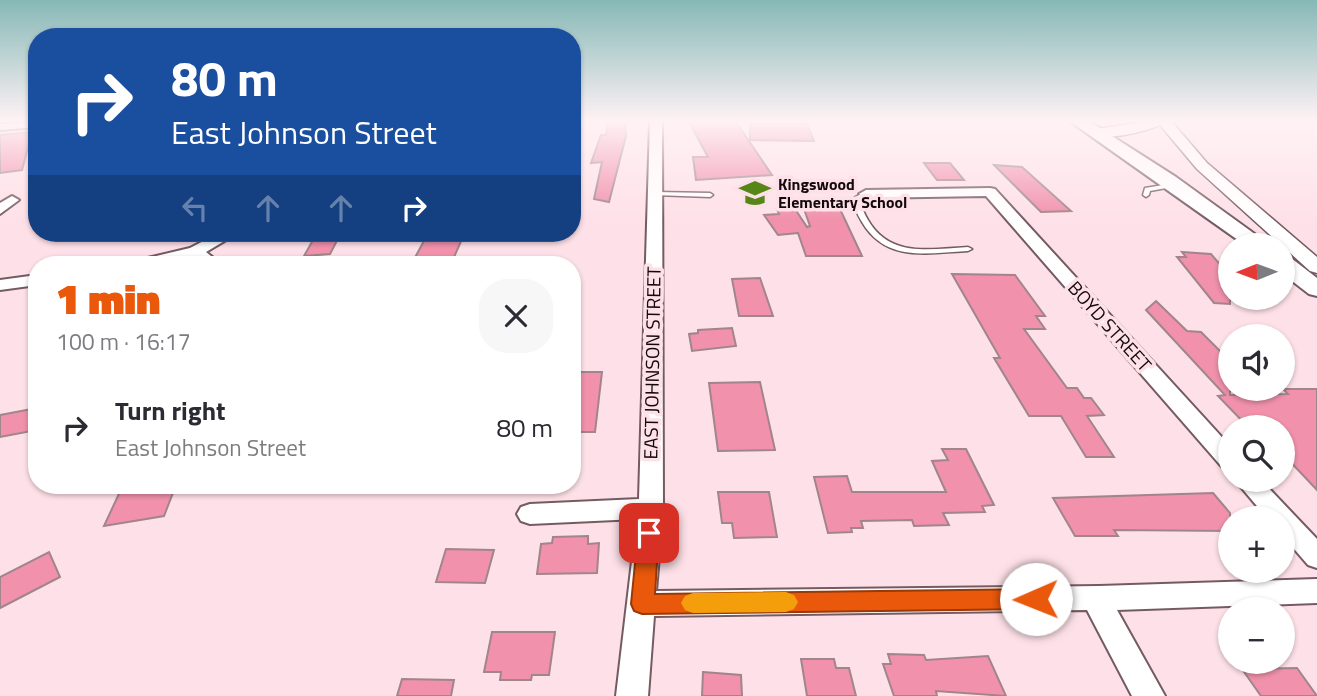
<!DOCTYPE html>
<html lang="en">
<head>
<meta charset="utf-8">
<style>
  :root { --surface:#fff; --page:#f7f7f7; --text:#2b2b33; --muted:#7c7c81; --accent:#ea580c }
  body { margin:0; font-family:"Titillium Web",sans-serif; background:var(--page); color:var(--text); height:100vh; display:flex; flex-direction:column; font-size:26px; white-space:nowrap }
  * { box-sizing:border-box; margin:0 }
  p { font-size:23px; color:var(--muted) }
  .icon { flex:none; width:38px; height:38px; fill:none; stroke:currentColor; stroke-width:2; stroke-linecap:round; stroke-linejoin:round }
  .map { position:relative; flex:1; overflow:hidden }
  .sheet { position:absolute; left:28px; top:256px; width:553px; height:238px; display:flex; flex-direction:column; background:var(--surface); border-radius:28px; box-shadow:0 2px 5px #0004 }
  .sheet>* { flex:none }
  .guide { position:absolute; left:28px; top:28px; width:553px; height:214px; border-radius:28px; box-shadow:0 2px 5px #0004; background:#1a4fa0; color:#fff; overflow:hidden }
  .needle { width:46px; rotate:269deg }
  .buttons { position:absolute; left:1218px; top:233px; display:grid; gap:14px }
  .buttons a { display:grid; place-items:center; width:77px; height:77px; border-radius:50%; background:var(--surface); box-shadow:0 2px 5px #0004; font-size:35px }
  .pin { position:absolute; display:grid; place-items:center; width:60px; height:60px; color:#fff; margin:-30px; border-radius:14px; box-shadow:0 4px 10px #0006 }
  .me { position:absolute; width:77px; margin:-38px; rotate:269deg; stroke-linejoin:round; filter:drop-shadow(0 0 5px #0008) }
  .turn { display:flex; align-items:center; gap:24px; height:147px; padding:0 28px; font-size:32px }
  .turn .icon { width:91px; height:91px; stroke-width:2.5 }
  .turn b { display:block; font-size:49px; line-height:60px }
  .lanes { display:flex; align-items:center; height:66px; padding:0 28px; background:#0003; justify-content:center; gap:35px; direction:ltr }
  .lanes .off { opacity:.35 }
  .round { display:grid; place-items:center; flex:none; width:74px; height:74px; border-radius:28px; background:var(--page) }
  .head { display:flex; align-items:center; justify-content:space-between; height:119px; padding:0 28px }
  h1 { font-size:42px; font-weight:800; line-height:52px; color:var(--accent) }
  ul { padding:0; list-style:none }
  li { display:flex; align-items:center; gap:21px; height:105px; padding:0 28px }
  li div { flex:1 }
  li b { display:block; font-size:26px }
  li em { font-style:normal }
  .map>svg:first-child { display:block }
</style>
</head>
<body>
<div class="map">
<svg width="1317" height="696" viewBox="0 0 1317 696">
  <rect width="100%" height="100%" fill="#fee1e8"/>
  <g fill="#f191ac" stroke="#a0858c" stroke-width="2">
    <path d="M608,122H625L626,136L609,202L594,199L602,162L591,163L601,135H606Z"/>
    <path d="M689,122H736L772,175L696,180L693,157H708Z"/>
    <path d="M750,124H807L814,141L750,140Z"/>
    <path d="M32,132L22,170L0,173V135Z"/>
    <path d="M924,163H950L964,180H937Z"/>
    <path d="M994,165L1022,167L1071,211L1041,212Z"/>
    <path d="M777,209H795L807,227L810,226L804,209H840L862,256H806L798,233L778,235L764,215L779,214Z"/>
    <path d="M317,233H341L330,254L304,256Z"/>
    <path d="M425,239H462L451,264L412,263Z"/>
    <path d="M1182,252L1211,254L1230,276V304L1214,303L1177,257H1186Z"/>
    <path d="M952,274L1015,275L1045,316H1036L1045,329H1024L1067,388H1077L1084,398H1091L1104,415L1087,416L1114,457H1086L1061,416H1029L994,358H1000Z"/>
    <path d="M760,278L773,316H739L732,279Z"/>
    <path d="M1156,301L1187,331L1201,332L1225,356H1230V395L1288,394L1283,389H1317V490L1283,454V427H1248L1218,396L1225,395L1146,310Z"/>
    <path d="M732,328L736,346L692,351L689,334L698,333V330Z"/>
    <path d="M572,372H602L595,432H572Z"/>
    <path d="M760,382L775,450L718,451L709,383Z"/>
    <path d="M37,408V430L0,437V415Z"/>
    <path d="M942,449H966L994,505L982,506L985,512L943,513L949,525L914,526L912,520L861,521L863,528H851L852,532L828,533L814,477L847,476L852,492H946L932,461L948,460Z"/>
    <path d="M123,485H176L164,516L104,526Z"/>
    <path d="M718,492H769L777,537L734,538L732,523H722Z"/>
    <path d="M1213,493L1230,513V531L1114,530L1118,536H1075L1053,498Z"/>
    <path d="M588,536V544L599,543L597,573L537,574L541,544L552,543L553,537Z"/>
    <path d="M446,549L494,550L485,583L436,582Z"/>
    <path d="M49,552L60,577L0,608V577Z"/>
    <path d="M492,632H555L549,675H532L531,680H500L501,672H484Z"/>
    <path d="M888,654L924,655L926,660L988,656L1006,696L936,691L937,696H894L883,664H891Z"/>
    <path d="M801,659H834L836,668H849L856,696H807Z"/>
    <path d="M1297,668L1317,696H1261L1242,669Z"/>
    <path d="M703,672L741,675L742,696H702Z"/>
    <path d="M402,679L454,680L451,696H397Z"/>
  </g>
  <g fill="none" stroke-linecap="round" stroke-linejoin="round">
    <g stroke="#745b62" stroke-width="3">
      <g id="service">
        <path d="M1175,183L1178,185L1177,186L1150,191L1149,195L1146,197L1143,195L1145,188Z"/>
        <path d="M656,192L710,193L713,195L710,197L654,195V193Z"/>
        <path d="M866,192L869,194L861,199C861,207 864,213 868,220C890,258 930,249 968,247L972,249L968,251C928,253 886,263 862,222C857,214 853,206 855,197Z"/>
      </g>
    </g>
    <g stroke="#745b62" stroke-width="4">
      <g id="minor">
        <path d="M37,122V127L0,130V124Z"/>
        <path d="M650,122H662L663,509L656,591L1099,586L1317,579V603L1117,610L1165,696H1132L1087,610L654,616L648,696H616L637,519L530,524L521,521L517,514L521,507L530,504L639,499Z"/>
        <path d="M990,188L995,189L1230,446V469L1222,467L986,196L866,198L859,194L866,190Z"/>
        <path d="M12,196L19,200L0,214V203Z"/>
        <path d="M219,233H238L206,252L221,264H202L192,257L162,264H133L135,261L190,248Z"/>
        <path d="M37,275V285L0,290V280Z"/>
        <path d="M1235,480H1261L1317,539V568L1308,565L1283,536V518H1267Z"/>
      </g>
    </g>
    <g stroke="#745b62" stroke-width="3">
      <path id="tertiary" d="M1143,122H1172L1207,163L1317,257V273L1310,271L1197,169L1160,125C1145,132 1102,142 1090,133L1097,129Z"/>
    </g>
    <g stroke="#745b62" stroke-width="4">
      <g id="secondary">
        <path d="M1071,122H1090L1176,177L1270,245H1245Z"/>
        <path d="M1283,256L1291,258L1317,278V296L1309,294L1283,274Z"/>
      </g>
    </g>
    <use href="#service" fill="#fff" fill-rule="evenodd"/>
    <use href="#minor" fill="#fff" fill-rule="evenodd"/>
    <use href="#tertiary" fill="#fff" fill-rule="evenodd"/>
    <use href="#secondary" fill="#fff" fill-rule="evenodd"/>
  </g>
  <linearGradient id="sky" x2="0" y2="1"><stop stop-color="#86b8b6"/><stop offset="0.55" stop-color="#fff2f5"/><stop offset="1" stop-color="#fff2f5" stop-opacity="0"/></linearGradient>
  <rect width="1317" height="220" fill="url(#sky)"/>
  <path fill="#ea580c" stroke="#983908" stroke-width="2" d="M649,524L656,527L659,533L655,594L1036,589L1045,592L1048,599L1045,606L1036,609L642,614L634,611L631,604L638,533L641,527Z"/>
  <path fill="#f59e0b" d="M786,592L794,595L798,602L794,609L786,612L693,613L685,610L681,603L685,596L693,593Z"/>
  <defs>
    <g id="school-bare" transform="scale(2.415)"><path d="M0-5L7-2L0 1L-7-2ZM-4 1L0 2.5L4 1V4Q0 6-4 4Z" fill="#578618" stroke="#fee1e8" stroke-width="2.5" paint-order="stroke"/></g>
  </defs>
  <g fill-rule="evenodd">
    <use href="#school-bare" x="755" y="193"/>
  </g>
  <g text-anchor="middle" stroke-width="7" stroke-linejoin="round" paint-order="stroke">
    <g font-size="16" font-weight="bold" fill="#12090b" stroke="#fee1e8" text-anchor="start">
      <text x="778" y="190">Kingswood<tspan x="778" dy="18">Elementary School</tspan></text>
    </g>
    <g font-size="19" fill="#12090b" stroke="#fee1e8">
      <text transform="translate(1110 326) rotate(48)" y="7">BOYD STREET</text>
      <text transform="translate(652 363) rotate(-89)" y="7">EAST JOHNSON STREET</text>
    </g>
  </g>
</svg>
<div class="buttons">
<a><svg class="needle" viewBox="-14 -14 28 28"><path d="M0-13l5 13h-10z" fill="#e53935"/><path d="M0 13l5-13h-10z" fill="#7c7c81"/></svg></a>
<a><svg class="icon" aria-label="sound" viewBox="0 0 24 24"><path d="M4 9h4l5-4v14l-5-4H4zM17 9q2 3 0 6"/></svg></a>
<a><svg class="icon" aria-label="search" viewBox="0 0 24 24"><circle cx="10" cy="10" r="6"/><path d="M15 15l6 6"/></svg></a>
<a>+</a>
<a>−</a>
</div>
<div class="pin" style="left:649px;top:533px;background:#d93025"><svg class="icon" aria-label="arrive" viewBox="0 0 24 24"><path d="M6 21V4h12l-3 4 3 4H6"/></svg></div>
<svg class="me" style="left:1036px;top:599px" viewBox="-20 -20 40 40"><circle r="19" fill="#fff"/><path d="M0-13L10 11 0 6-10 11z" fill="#ea580c"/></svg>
<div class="guide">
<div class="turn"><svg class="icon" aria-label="right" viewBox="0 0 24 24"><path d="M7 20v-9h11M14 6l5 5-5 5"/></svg><div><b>80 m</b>East Johnson Street</div></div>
<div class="lanes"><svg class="icon off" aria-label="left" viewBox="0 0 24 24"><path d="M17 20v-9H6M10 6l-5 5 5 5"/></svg><svg class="icon off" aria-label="ahead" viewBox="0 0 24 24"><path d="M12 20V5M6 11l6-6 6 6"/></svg><svg class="icon off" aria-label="ahead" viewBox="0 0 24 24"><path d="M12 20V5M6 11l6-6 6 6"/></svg><svg class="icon" aria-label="right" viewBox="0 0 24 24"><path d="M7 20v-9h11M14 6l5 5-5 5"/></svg></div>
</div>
<section class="sheet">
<div class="head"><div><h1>1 min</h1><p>100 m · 16:17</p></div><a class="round"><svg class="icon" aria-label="close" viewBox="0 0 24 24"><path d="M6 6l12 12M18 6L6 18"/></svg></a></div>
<ul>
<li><svg class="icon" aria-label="right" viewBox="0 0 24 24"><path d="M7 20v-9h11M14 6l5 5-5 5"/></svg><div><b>Turn right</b><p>East Johnson Street</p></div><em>80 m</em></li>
</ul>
</section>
</div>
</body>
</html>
